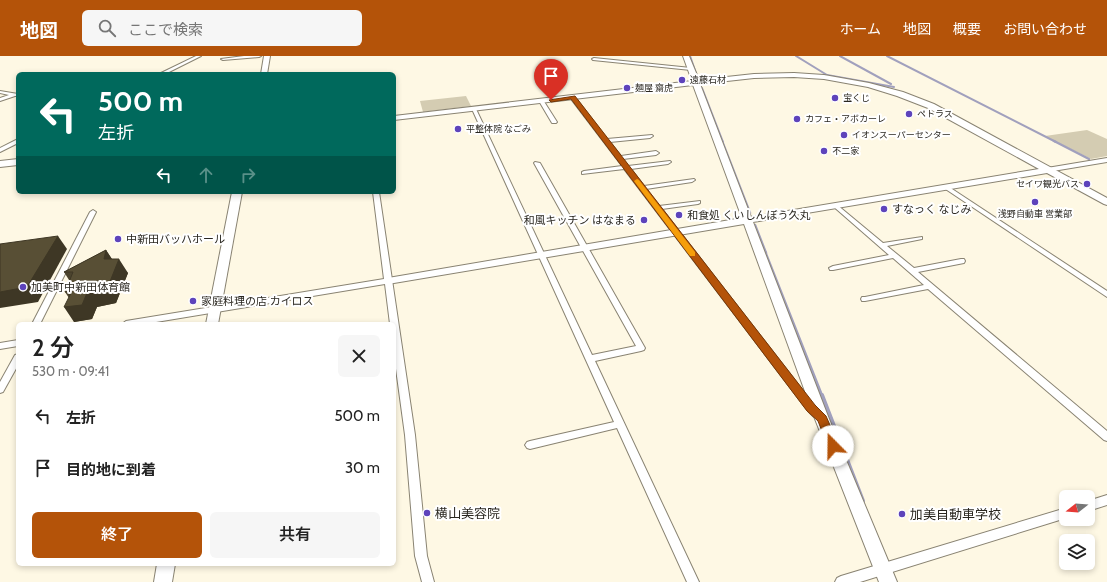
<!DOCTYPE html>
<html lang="ja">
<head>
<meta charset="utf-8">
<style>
  :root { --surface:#fff; --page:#f6f6f6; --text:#222; --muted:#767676; --accent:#b45309 }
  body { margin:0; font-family:Cabin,"Noto Sans JP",sans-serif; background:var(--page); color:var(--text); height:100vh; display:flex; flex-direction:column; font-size:15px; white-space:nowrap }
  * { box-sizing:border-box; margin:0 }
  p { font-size:13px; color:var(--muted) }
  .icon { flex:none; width:22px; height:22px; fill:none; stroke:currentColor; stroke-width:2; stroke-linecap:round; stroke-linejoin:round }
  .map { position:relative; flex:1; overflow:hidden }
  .sheet { position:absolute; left:16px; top:266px; width:380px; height:244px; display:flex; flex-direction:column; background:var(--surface); border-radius:6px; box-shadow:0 2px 6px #0003 }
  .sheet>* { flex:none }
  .banner { position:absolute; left:16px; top:16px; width:380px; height:122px; border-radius:6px; box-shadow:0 2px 6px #0003; background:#00695c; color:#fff; overflow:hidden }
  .needle { width:26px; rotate:253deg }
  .tools { position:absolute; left:1059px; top:434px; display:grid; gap:8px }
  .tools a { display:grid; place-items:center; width:36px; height:36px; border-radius:6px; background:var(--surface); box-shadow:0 2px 6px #0003; font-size:20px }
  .pin { position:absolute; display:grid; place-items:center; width:34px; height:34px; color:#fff; margin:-41px -17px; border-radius:50% 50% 50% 0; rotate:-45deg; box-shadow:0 0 4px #0007 }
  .pin .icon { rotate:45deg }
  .me { position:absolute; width:44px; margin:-22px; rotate:338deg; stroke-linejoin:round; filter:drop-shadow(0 0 3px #0008) }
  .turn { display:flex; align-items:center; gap:14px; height:84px; padding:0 16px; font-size:18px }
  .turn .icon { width:52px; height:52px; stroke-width:2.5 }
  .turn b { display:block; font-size:28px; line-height:34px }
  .lanes { display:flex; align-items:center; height:38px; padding:0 16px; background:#0003; justify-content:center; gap:20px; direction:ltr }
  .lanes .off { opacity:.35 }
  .round { display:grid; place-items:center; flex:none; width:42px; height:42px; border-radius:6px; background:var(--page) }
  .overview { display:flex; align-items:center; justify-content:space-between; height:68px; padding:0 16px }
  h1 { font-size:24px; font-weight:600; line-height:30px }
  .action { display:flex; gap:8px; margin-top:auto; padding:8px 16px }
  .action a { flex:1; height:46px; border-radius:6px; background:var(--accent); color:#fff; font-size:16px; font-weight:600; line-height:46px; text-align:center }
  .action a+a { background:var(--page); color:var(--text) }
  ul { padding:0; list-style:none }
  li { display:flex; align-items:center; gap:12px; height:52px; padding:0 16px }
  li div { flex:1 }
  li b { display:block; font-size:15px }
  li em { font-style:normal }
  header { display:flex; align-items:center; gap:24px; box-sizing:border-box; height:56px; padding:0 20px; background:var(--accent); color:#fff }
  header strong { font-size:19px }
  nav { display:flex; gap:22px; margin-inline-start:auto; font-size:14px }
  .search { width:280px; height:36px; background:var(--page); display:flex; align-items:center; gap:10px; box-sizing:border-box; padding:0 14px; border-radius:6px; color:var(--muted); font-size:15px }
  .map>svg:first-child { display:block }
</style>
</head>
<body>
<header>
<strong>地図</strong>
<div class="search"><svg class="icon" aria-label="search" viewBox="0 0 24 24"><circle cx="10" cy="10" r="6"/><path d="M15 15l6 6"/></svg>ここで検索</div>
<nav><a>ホーム</a><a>地図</a><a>概要</a><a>お問い合わせ</a></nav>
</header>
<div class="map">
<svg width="1107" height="526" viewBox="0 0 1107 526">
  <rect width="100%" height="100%" fill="#fef8e4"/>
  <g fill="#d4ccb2">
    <path d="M466,40L471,50L423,56L420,45Z"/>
    <path d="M1087,74L1107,83V100L1091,103L1045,80Z"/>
  </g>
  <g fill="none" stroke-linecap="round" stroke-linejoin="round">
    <g stroke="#a1a0bd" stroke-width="2">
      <path d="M690,0L698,23"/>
      <path d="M796,0L827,19L894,31"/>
      <path d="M840,0L891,28"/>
      <path d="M887,0L1056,86"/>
      <path d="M702,32L723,86"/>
    </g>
    <g stroke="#a1a0bd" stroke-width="2.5">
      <path d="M722,85L750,157"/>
      <path d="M1054,85L1089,103"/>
      <path d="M755,169L766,197"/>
    </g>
    <path stroke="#a1a0bd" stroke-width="3" d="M765,196L822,340"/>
    <path stroke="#a1a0bd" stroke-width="4" d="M822,339L863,445"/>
    <g stroke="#898372" stroke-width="2">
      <g id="street">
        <path d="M196,0H201L165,18H159Z"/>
        <path d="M244,0H261L259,1L223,4L221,3Z"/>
        <path d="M594,2L691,12L693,13L691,14L593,4L592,3Z"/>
        <path d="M0,35L18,38V40H15L0,45V42L9,39L0,37Z"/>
        <path d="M571,41H575L607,83L652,79L653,80L650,82L610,86L621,100L656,95L659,97L656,99L623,103L628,110L670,105L671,106L668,108L631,113L644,130L694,123L695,124L692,126L646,133L659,150L700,145V147L698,148L662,153L814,349L823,359L821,362C815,364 812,359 808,355L624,113L582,118V116L584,115L622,110L571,43Z"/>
        <path d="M539,44H543L557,66L556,67H552L539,45Z"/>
        <path d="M472,52L476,53L592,299L636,290L534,107L535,106L540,107L645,292L644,294L641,295L595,305L699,526H687L617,372L530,393L527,392L525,389L527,386L530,385L614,366L472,53Z"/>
        <path d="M18,83V87L0,96V92Z"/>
        <path d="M1107,102V106L1047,116L1044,114L1047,112Z"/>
        <path d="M946,129L1107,235V241L944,132L943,131Z"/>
        <path d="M373,136H379L415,379L427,500L434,526H422L415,500L405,379L394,298V268H390L385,228L144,268H122L126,265L384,223Z"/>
        <path d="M836,148L883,187L922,181V183L887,190L914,212L961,203H964L965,205L964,207L918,216L1107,375V385L1104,384L928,233L865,245H862L861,243L862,241H865L924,229L893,202L833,214H830L829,212L833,210L889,199L834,151V149Z"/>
        <path d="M93,154L96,156L40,268H32L90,156Z"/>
        <path d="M18,284V290L0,293V287Z"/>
        <path d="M18,298V309L3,336L0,337V326L15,299Z"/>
        <path d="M1107,439V449L1088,455V445Z"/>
        <path d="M1066,452V462L860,526H835L837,522L841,520Z"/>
      </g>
    </g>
    <g stroke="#898372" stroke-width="2">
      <g id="secondary">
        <path d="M264,0H270L267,18H261Z"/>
        <path d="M683,0H689L699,24L754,18L794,17L824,19L869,27L903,36L934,48L1107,142V149L1104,148L1047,117L753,166L829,363L897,526H879L815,363L744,168L388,228L382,225L388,222L742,162L693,29L394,64V60L692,25ZM794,21L824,23L868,31L897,40L928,52L1039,113L751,161L700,28L754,22Z"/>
        <path d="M18,103V109L0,111V105Z"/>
        <path d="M232,136H242L218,268H206Z"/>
        <path d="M157,508H175L172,526H154Z"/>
      </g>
    </g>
    <use href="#street" fill="#fff" fill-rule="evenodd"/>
    <use href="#secondary" fill="#fff" fill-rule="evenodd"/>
  </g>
  <path fill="#4c442e" d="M106,194L112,203L128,217L116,247L97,251L92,263L74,266L69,242L65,236L69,224L64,216Z"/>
  <g fill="#3e3725">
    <path d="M58,180L67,193L38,246L0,252V236Z"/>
    <path d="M106,194L115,208L104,203Z"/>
    <path d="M119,203L128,217L116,247L97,251L92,263L74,266L64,251L87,237Z"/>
  </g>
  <g fill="#584f35" stroke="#3e3725">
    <path d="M58,180L27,231L0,236V188Z"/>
    <path d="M106,194L104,203H119L107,233L87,237L82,249L64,251L72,235L65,236L73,216H64Z"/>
  </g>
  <path fill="#b45309" stroke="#753606" d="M575,40L815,349L826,360L839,390L837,393H829L818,365L807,355L571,43L551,46L549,44Z"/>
  <path fill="#f59e0b" d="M637,123L639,124L695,196V200H690L634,125Z"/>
  <g fill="#5d43bb" stroke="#fff" stroke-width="1.5">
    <circle cx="682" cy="24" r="4"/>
    <circle cx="627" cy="32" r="4"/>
    <circle cx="835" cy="42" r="4"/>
    <circle cx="909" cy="58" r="4"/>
    <circle cx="797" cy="63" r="4"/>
    <circle cx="458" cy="73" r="4"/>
    <circle cx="844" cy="79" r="4"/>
    <circle cx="824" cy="95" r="4"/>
    <circle cx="1087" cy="128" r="4"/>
    <circle cx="1035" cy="146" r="4"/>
    <circle cx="884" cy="153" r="4"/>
    <circle cx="679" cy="159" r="4"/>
    <circle cx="644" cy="164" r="4"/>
    <circle cx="118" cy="183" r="4"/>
    <circle cx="23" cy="231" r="4"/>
    <circle cx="193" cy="245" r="4"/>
    <circle cx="427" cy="457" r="4"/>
    <circle cx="902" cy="458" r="4"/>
  </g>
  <g text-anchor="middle" stroke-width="4" stroke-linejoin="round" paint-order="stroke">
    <g font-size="9" fill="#2a2720" stroke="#fff" text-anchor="start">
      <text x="690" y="27">遠藤石材</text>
      <text x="635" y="35">麺屋 齋虎</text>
      <text x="843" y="45">宝くじ</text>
      <text x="917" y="61">ペトラス</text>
      <text x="805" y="66">カフェ・アボカーレ</text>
      <text x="466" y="76">平整体院 なごみ</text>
      <text x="852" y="82">イオンスーパーセンター</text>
      <text x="832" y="98">不二家</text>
      <text x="1079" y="131" text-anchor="end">セイワ観光バス</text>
      <text x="1035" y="161" text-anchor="middle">浅野自動車 営業部</text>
    </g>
    <g font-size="11" fill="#2a2720" stroke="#fff" text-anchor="start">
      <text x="892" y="157">すなっく なじみ</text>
      <text x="687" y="163">和食処 くいしんぼう久丸</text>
      <text x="636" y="168" text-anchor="end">和風キッチン はなまる</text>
      <text x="126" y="187">中新田バッハホール</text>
      <text x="31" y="235">加美町中新田体育館</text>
      <text x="201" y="249">家庭料理の店 カイロス</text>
    </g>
    <g font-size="13" fill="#2a2720" stroke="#fff" text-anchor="start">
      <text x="435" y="462">横山美容院</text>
      <text x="910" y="463">加美自動車学校</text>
    </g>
  </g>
</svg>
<div class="tools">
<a><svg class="needle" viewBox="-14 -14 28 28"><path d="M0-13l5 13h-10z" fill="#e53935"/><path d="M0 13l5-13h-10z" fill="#767676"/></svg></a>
<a><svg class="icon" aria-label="layers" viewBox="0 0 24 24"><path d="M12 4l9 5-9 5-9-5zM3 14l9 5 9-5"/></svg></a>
</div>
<div class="pin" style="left:551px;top:44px;background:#d93025"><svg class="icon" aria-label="arrive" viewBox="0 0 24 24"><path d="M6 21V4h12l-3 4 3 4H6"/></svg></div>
<svg class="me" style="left:833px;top:390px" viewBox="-20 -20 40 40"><circle r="19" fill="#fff"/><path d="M0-13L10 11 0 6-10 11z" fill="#b45309"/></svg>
<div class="banner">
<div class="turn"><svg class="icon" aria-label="left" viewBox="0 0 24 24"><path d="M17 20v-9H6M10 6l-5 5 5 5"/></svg><div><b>500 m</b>左折</div></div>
<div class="lanes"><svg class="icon" aria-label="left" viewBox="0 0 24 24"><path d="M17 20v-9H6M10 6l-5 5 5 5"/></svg><svg class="icon off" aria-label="ahead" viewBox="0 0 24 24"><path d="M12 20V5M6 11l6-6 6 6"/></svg><svg class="icon off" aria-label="right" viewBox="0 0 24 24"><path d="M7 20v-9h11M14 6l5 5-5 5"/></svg></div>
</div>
<section class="sheet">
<div class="overview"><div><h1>2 分</h1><p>530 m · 09:41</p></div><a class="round"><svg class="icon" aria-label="close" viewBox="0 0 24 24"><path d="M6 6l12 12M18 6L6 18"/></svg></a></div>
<ul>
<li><svg class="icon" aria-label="left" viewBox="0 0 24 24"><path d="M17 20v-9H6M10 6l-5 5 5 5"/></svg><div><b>左折</b></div><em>500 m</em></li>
<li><svg class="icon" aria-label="arrive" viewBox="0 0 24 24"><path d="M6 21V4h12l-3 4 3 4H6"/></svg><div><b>目的地に到着</b></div><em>30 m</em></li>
</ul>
<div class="action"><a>終了</a><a>共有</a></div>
</section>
</div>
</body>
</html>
